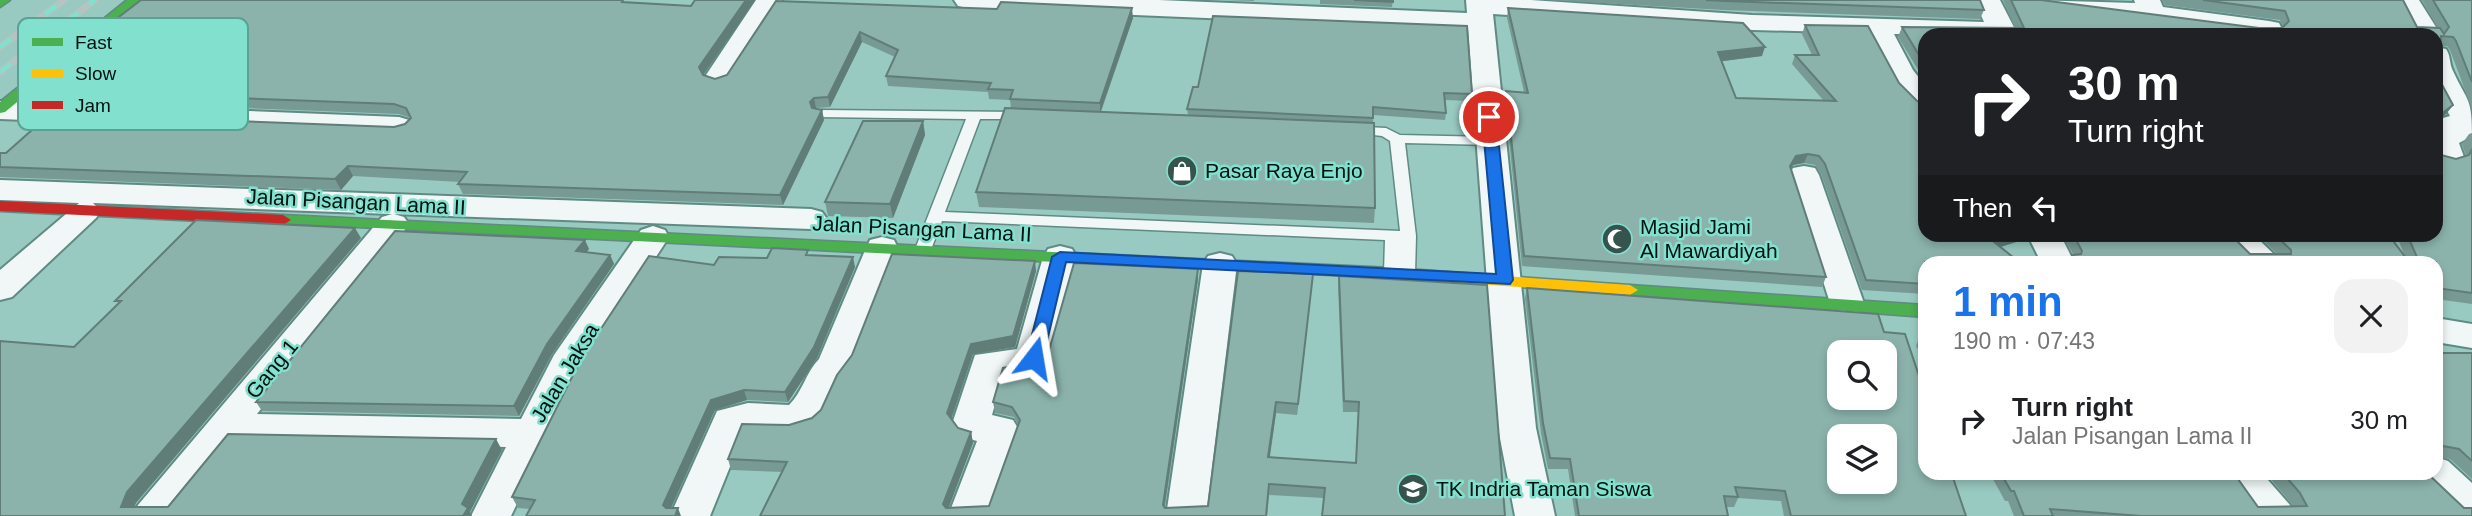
<!DOCTYPE html>
<html lang="en">
<head>
<meta charset="utf-8">
<style>
  :root { --surface:#fff; --page:#f2f2f2; --text:#202124; --muted:#757577; --accent:#1a73e8 }
  body { margin:0; font-family:Helvetica,sans-serif; background:var(--page); color:var(--text); height:100vh; display:flex; flex-direction:column; font-size:26px; white-space:nowrap }
  * { box-sizing:border-box; margin:0 }
  p { font-size:23px; color:var(--muted) }
  .icon { flex:none; width:38px; height:38px; fill:none; stroke:currentColor; stroke-width:2; stroke-linecap:round; stroke-linejoin:round }
  .map { position:relative; flex:1; overflow:hidden }
  .panel { position:absolute; left:1918px; top:256px; width:525px; height:224px; display:flex; flex-direction:column; background:var(--surface); border-radius:21px; box-shadow:0 4px 10px #0003 }
  .panel>* { flex:none }
  .guide { position:absolute; left:1918px; top:28px; width:525px; height:214px; border-radius:21px; box-shadow:0 4px 10px #0003; background:#202124; color:#fff; overflow:hidden }
  .tools { position:absolute; left:1827px; top:340px; display:grid; gap:14px }
  .tools a { display:grid; place-items:center; width:70px; height:70px; border-radius:14px; background:var(--surface); box-shadow:0 4px 10px #0003; font-size:35px }
  .pin { position:absolute; display:grid; place-items:center; width:60px; height:60px; color:#fff; margin:-30px; border:4px solid #fff; border-radius:50%; box-shadow:0 2px 7px #0007 }
  .me { position:absolute; width:77px; margin:-38px; rotate:14deg; stroke-linejoin:round; filter:drop-shadow(0 0 5px #0008) }
  .turn { display:flex; align-items:center; gap:24px; height:147px; padding:0 35px; font-size:32px }
  .turn .icon { width:91px; height:91px; stroke-width:2.5 }
  .turn b { display:block; font-size:49px; line-height:60px }
  .then { display:flex; align-items:center; height:66px; padding:0 35px; background:#0003; gap:14px; font-size:26px }
  .round { display:grid; place-items:center; flex:none; width:74px; height:74px; border-radius:21px; background:var(--page) }
  .summary { display:flex; align-items:center; justify-content:space-between; height:119px; padding:0 35px }
  h1 { font-size:42px; font-weight:600; line-height:52px; color:var(--accent) }
  ul { padding:0; list-style:none }
  li { display:flex; align-items:center; gap:21px; height:91px; padding:0 35px }
  li div { flex:1 }
  li b { display:block; font-size:26px }
  li em { font-style:normal }
  .map>svg:first-child { display:block }
</style>
</head>
<body>
<div class="map">
<svg width="2472" height="516" viewBox="0 0 2472 516">
  <rect width="100%" height="100%" fill="#98cac1"/>
  <g fill="none" stroke-linecap="round" stroke-linejoin="round">
    <g stroke="#5f8b84" stroke-width="3">
      <path id="lane" d="M822,110L1027,112L1029,115L1022,119H980L945,212L1400,231L1390,141L1382,136L1347,132L1345,129L1347,126L1386,128L1400,135L1491,137L1498,141L1491,145L1405,143L1416,236L1415,274L1407,279L1399,274L1392,278L1384,273L1385,240L942,221L930,252L922,257L914,252L966,119L817,117L815,114L817,111Z"/>
    </g>
    <g stroke="#5f8b84" stroke-width="4">
      <g id="street">
        <path d="M756,0H782L728,84L718,86L708,84L704,78Z"/>
        <path d="M954,0H1159L1467,13L1466,0H1531L1752,15L1984,22L1974,0H2000L2018,35L1894,34L1913,70L1925,85V113C1898,106 1878,57 1866,33L1718,29L1493,14L1536,428L1555,516H1515L1498,428L1468,29L967,8L958,6Z"/>
        <path d="M2029,0L2135,3L2134,0H2160L2163,7L2269,21L2279,23L2282,29L2277,35H2254L2042,8L2033,6Z"/>
        <path d="M2393,0H2419L2441,35L2437,41L2436,35H2413Z"/>
        <path d="M2436,47L2446,49C2451,56 2449,63 2453,71C2468,103 2472,97 2472,136L2459,143L2464,157L2460,163L2449,166L2436,163V125L2443,118L2450,116L2436,91Z"/>
        <path d="M0,101L399,117L409,120L414,126L409,132L399,135L0,119Z"/>
        <path d="M1804,166L1815,168L1819,175L1865,306L1860,314L1848,318L1836,314L1831,306L1789,175L1793,168Z"/>
        <path d="M0,180L811,209L822,212L827,219L822,226L811,229L394,214L404,217L409,224L404,231L257,414L521,419L554,355L641,230L653,226L665,230L669,237L583,368L511,516H471L506,447L235,442L175,516H132L138,505L382,217L392,214L93,203L101,211L96,218L12,297L0,300V270L79,203L0,200Z"/>
        <path d="M2027,234H2060L2074,262H2041Z"/>
        <path d="M2216,234H2253L2282,262H2245Z"/>
        <path d="M882,237L894,240L898,248L852,365L838,384L822,419L814,426L792,433L744,432L710,516H670L717,411L748,403L789,405C802,393 806,372 819,359L866,248L870,240Z"/>
        <path d="M1060,246L1072,249L1077,257L1050,361L1045,370L1003,376L992,415L1013,420L1019,430L988,516H948L977,441L962,437L952,424L975,355L1017,349L1043,257L1048,249Z"/>
        <path d="M1220,253L1232,256L1237,264L1206,516H1166L1203,264L1208,256Z"/>
        <path d="M2436,318L2472,324V348L2436,342Z"/>
        <path d="M2436,457L2448,461L2472,483V516H2455L2420,483L2415,472H2436Z"/>
        <path d="M2218,472H2261L2290,505L2296,516H2252Z"/>
      </g>
    </g>
    <g stroke="#5f8b84" stroke-width="3">
      <g id="fast">
        <path d="M0,0H10L0,7Z"/>
        <path d="M127,0H141L5,112L0,113V102Z"/>
        <path d="M283,215L1155,257L1163,262L1155,267L278,223L275,220Z"/>
        <path d="M1630,285L1925,305V317L1624,294L1622,290Z"/>
      </g>
    </g>
    <g stroke="#5f8b84" stroke-width="3">
      <path id="slow" d="M1155,257L1392,268L1630,285L1638,290L1630,295L1392,278L1149,266L1147,262Z"/>
    </g>
    <g stroke="#5f8b84" stroke-width="3">
      <path id="jam" d="M0,201L283,215L291,220L283,225L0,211Z"/>
    </g>
    <use href="#lane" fill="#f0f7f6" fill-rule="evenodd"/>
    <use href="#street" fill="#f0f7f6" fill-rule="evenodd"/>
    <use href="#fast" fill="#4caf50" fill-rule="evenodd"/>
    <use href="#slow" fill="#ffc107" fill-rule="evenodd"/>
    <use href="#jam" fill="#c62828" fill-rule="evenodd"/>
    <g stroke="#b5c4c1" stroke-width="7">
      <g id="rail">
        <path d="M0,47L64,0"/>
        <path d="M0,72L95,0"/>
      </g>
    </g>
    <use href="#rail" stroke="#82e0ce" stroke-width="4.5" stroke-dasharray="14" stroke-linecap="butt"/>
  </g>
  <g fill="#789a94">
    <path d="M1224,0H1254V1Z"/>
    <path d="M1320,0H1393L1392,7L1320,4Z"/>
    <path d="M1547,0H1980L1984,10L1980,19L1724,10Z"/>
    <path d="M2003,0H2041L2259,28H2283L2280,20L2165,5L2162,0H2403L2417,27L2438,28L2422,0H2472V109L2450,50L2447,46H2440V81L2453,105L2446,114L2440,119L2441,155L2456,159L2466,156L2462,144L2469,134L2472,133V304L2436,299V262H2068L2073,254L2062,234H2230L2250,254H2277L2257,234H2388L2405,257L2396,234H2436V35H1925V81L1898,37L1902,27L2015,28Z"/>
    <path d="M776,1L1133,18L1101,112L1188,115L1187,109L1198,87L1213,16L1472,94L1471,101L1445,100L1446,113L1445,120L1373,115L1375,208L1374,223L979,207L976,192L1011,108L1010,100L989,99L988,92L888,86L886,76L895,57L862,42L830,107L816,108L822,110L824,120L783,205L463,194L458,184L460,182L353,176L341,190L0,177V153L394,127L405,124L411,118L399,114L81,102L80,99H70L63,89L70,84L63,83L56,73L120,28L115,20L625,2L703,75L715,79L727,75Z"/>
    <path d="M1508,8L1762,56L1722,61L1736,98L1824,101L1792,64L1795,55H1812L1802,34L1805,25L1899,83L1917,101L2026,239L1925,262V294L1862,290L1821,174L1815,165L1804,163L1793,165L1791,169L1826,277L1822,287L1522,266L1505,101L1506,91L1524,92L1507,18Z"/>
    <path d="M923,121L925,135L893,218L828,216L825,202Z"/>
    <path d="M589,249L586,252L610,255L614,264L552,354L519,416L262,411L256,402Z"/>
    <path d="M810,255L855,267L817,358L788,402L747,400L715,410L530,509L518,508L512,497L714,265Z"/>
    <path d="M1036,271L1015,347L973,354L951,418L958,428L971,432L973,443L948,508L989,506L1018,425L1014,417L995,413L993,402L1046,361L1198,279L1165,507V508L1208,506L1313,274L1297,415L1276,413L1270,457L1356,463L1358,412H1343L1338,286L1339,276L1505,516L1324,498L1269,495L1267,516H760L782,472L731,470L728,459L789,425L812,418Z"/>
    <path d="M1527,288L1884,332L1966,516H1784L1781,501L1738,498L1734,507H1727L1728,516H1575L1568,469H1548L1541,433L1525,298Z"/>
    <path d="M1920,336L1925,337V362L1916,346Z"/>
    <path d="M2436,353H2472V479L2450,459L2442,458L2436,466Z"/>
    <path d="M1989,472H2233L2258,507H2294L2265,472H2426L2472,516H2014L2008,501H2005Z"/>
  </g>
  <g fill="#617d78">
    <path d="M746,0H755L702,77L699,67Z"/>
    <path d="M1132,8L1133,18L1100,113V103Z"/>
    <path d="M860,32L862,42L830,107L828,97Z"/>
    <path d="M1765,47L1762,56L1716,62L1718,52Z"/>
    <path d="M814,98L816,108L813,113L810,102Z"/>
    <path d="M2453,105L2446,114L2436,123L2440,115Z"/>
    <path d="M822,110L824,120L783,205L780,195Z"/>
    <path d="M923,121L925,135L893,218L890,204Z"/>
    <path d="M1808,154L1804,163L1793,165L1787,176L1790,166L1796,156Z"/>
    <path d="M348,166L353,176L341,190L335,179Z"/>
    <path d="M355,228L361,238L136,503L131,516L121,507L127,492Z"/>
    <path d="M2013,234H2028L2026,239L1988,251L1993,241Z"/>
    <path d="M585,240L589,249L580,261L576,251Z"/>
    <path d="M610,255L614,264L552,354L519,416L514,406L547,344Z"/>
    <path d="M853,257L855,267L817,358L788,402L785,392Z"/>
    <path d="M1035,261L1036,271L1015,347L973,354L950,423L947,413L971,344Z"/>
    <path d="M1198,269V279L1163,516V505Z"/>
    <path d="M1313,274L1312,285L1297,415L1298,404Z"/>
    <path d="M744,390L747,400L715,410L668,515L663,505L711,400Z"/>
    <path d="M1276,402V413L1268,467V457Z"/>
    <path d="M971,432L973,443L946,515L943,504Z"/>
    <path d="M496,439L502,450L470,512L472,516H463L462,504Z"/>
    <path d="M678,508L681,516H675Z"/>
  </g>
  <g fill="#8bb3ac" stroke="#617d78" stroke-width="2" fill-rule="evenodd">
    <path d="M141,0H623L622,2L691,6L695,0H746L699,67L703,75L715,79L727,75L776,1L997,9L1001,2L1132,8L1100,103L1010,99L1013,90L988,89L991,83L886,76L898,50L860,32L828,97L814,98L810,102L812,108L822,110L780,195L458,184L467,172L348,166L335,179L0,167V153H6L50,114L394,127L405,124L411,118L406,108L394,104L75,92L77,90L63,89L81,75L56,73L131,20H115Z"/>
    <path d="M1354,0H1393V2Z"/>
    <path d="M1706,0H1980L1984,10L1726,1Z"/>
    <path d="M2011,0H2041L2259,28H2282L2289,21L2285,11L2203,0H2403L2417,27L2440,28L2444,34L2449,27L2433,0H2472V82L2456,41L2453,37L2441,36L2440,81L2453,105L2440,115L2441,155L2456,159L2469,155L2472,149V293L2436,288V262H2419L2407,234H2436V35H1925V65L1902,27L2024,28Z"/>
    <path d="M1508,8L1743,23L1765,47L1718,52L1736,98L1836,101L1795,55H1819L1805,25L1868,26L1899,83L1917,101L1925,104V234H2013L1993,241L2019,262H1925V284L1866,280L1825,164L1819,156L1808,154L1796,156L1790,166L1826,277L1524,256L1506,91L1528,93Z"/>
    <path d="M1213,16L1467,26L1472,94L1444,93L1446,113L1373,107V118L1187,109L1193,87H1198Z"/>
    <path d="M1005,108L1374,123L1375,208L976,192Z"/>
    <path d="M863,121H923L890,204L825,202Z"/>
    <path d="M196,220L355,228L127,492L121,507H168L228,434L496,439L462,504L468,508L463,516H0V341L74,347L121,301H115Z"/>
    <path d="M395,231L585,240L576,251L610,255L547,344L514,406L256,402Z"/>
    <path d="M2073,234H2230L2250,254H2291V250L2274,234H2388L2409,262H2076L2072,255L2081,254L2082,251Z"/>
    <path d="M772,248L808,250L806,255L853,257L814,347L785,392L744,390L711,400L663,505L666,508H678L675,516H526L535,500L512,497L581,359L649,256L714,265L719,257L767,258Z"/>
    <path d="M892,254L1035,261L1013,336L971,344L947,413L958,428L971,432L943,504L946,508L989,506L1020,420L1012,407L993,402L1003,368L1046,361L1074,263L1198,269L1163,505L1165,508L1208,506L1238,271L1313,274L1298,404L1276,402L1268,457L1356,463L1359,402L1344,401L1339,276L1487,285L1505,516H1322L1325,488L1269,484L1266,516H760L787,462L728,459L742,424L789,425L812,418L821,410L837,375L852,355Z"/>
    <path d="M1527,288L1878,314L1884,332L1905,334L1925,394V472H1951L1966,516H1791L1785,491L1735,487L1738,497L1724,496L1728,516H1579L1570,459L1550,458L1543,423ZM1839,352H1885V397H1839ZM1839,436H1885V481H1839Z"/>
    <path d="M1920,336L1925,337V344Z"/>
    <path d="M2436,353H2472V461L2459,449L2443,446L2436,439Z"/>
    <rect x="2436" y="447" width="6" height="12"/>
    <path d="M2000,472H2233L2258,507L2307,506L2300,493L2282,472H2426L2464,508H2472V516H2141L2050,509L2053,516H2024L2014,491H2011Z"/>
  </g>
  <path fill="#1a73e8" stroke="#114b97" stroke-width="2" d="M1489,113L1496,117L1513,280L1510,284L1066,262L1043,358L1034,364L1026,358L1052,257L1060,252L1496,274L1482,117Z"/>
  <defs>
    <g id="shop-disc" transform="scale(1.575)"><circle r="9.5" fill="#36534d" stroke="#82e0ce"/><path d="M-5-2.5h2.3a2.7 3.5 0 0 1 5.4 0H5L5.5 6h-11ZM-1.5-2.5h3a1.5 2.3 0 0 0-3 0Z" fill="#fff"/></g>
    <g id="mosque-disc" transform="scale(1.575)"><circle r="9.5" fill="#36534d" stroke="#82e0ce"/><path d="M3.5-4.9A6 6 0 1 0 3.5 4.9A5 5 0 1 1 3.5-4.9Z" fill="#fff"/></g>
    <g id="school-disc" transform="scale(1.575)"><circle r="9.5" fill="#36534d" stroke="#82e0ce"/><path d="M0-5L7-2L0 1L-7-2ZM-4 1L0 2.5L4 1V4Q0 6-4 4Z" fill="#fff"/></g>
  </defs>
  <g fill-rule="evenodd">
    <use href="#shop-disc" x="1182" y="171"/>
    <use href="#mosque-disc" x="1617" y="239"/>
    <use href="#school-disc" x="1413" y="489"/>
  </g>
  <g text-anchor="middle" stroke-width="5" stroke-linejoin="round" paint-order="stroke">
    <g font-size="21" fill="#01130f" stroke="#82e0ce" text-anchor="start">
      <text x="1205" y="178">Pasar Raya Enjo</text>
      <text x="1640" y="234">Masjid Jami<tspan x="1640" dy="24">Al Mawardiyah</tspan></text>
      <text x="1436" y="496">TK Indria Taman Siswa</text>
    </g>
    <g font-size="21" fill="#01130f" stroke="#82e0ce">
      <text transform="translate(356 202) rotate(3)" y="7">Jalan Pisangan Lama II</text>
      <text transform="translate(922 229) rotate(3)" y="7">Jalan Pisangan Lama II</text>
      <text transform="translate(272 369) rotate(-51)" y="7">Gang 1</text>
      <text transform="translate(565 373) rotate(-59)" y="7">Jalan Jaksa</text>
    </g>
  </g>
  <rect x="18" y="18" width="230" height="112" rx="10" fill="#82e0ce" stroke="#5ba295" stroke-width="2"/>
  <rect x="32" y="38" width="31" height="8" fill="#4caf50"/>
  <rect x="32" y="69" width="31" height="9" fill="#ffc107"/>
  <rect x="32" y="101" width="31" height="8" fill="#c62828"/>
  <g font-size="19" fill="#01130f">
    <text x="75" y="49">Fast</text>
    <text x="75" y="80">Slow</text>
    <text x="75" y="112">Jam</text>
  </g>
</svg>
<div class="tools">
<a><svg class="icon" aria-label="search" viewBox="0 0 24 24"><circle cx="10" cy="10" r="6"/><path d="M15 15l6 6"/></svg></a>
<a><svg class="icon" aria-label="layers" viewBox="0 0 24 24"><path d="M12 4l9 5-9 5-9-5zM3 14l9 5 9-5"/></svg></a>
</div>
<div class="pin" style="left:1489px;top:117px;background:#d93025"><svg class="icon" aria-label="arrive" viewBox="0 0 24 24"><path d="M6 21V4h12l-3 4 3 4H6"/></svg></div>
<svg class="me" style="left:1034px;top:358px" viewBox="-20 -20 40 40"><path d="M0-17L14 15 0 8-14 15z" fill="#1a73e8" stroke="#fff" stroke-width="4"/></svg>
<div class="guide">
<div class="turn"><svg class="icon" aria-label="right" viewBox="0 0 24 24"><path d="M7 20v-9h11M14 6l5 5-5 5"/></svg><div><b>30 m</b>Turn right</div></div>
<div class="then">Then<svg class="icon" aria-label="left" viewBox="0 0 24 24"><path d="M17 20v-9H6M10 6l-5 5 5 5"/></svg></div>
</div>
<section class="panel">
<div class="summary"><div><h1>1 min</h1><p>190 m · 07:43</p></div><a class="round"><svg class="icon" aria-label="close" viewBox="0 0 24 24"><path d="M6 6l12 12M18 6L6 18"/></svg></a></div>
<ul>
<li><svg class="icon" aria-label="right" viewBox="0 0 24 24"><path d="M7 20v-9h11M14 6l5 5-5 5"/></svg><div><b>Turn right</b><p>Jalan Pisangan Lama II</p></div><em>30 m</em></li>
</ul>
</section>
</div>
</body>
</html>
